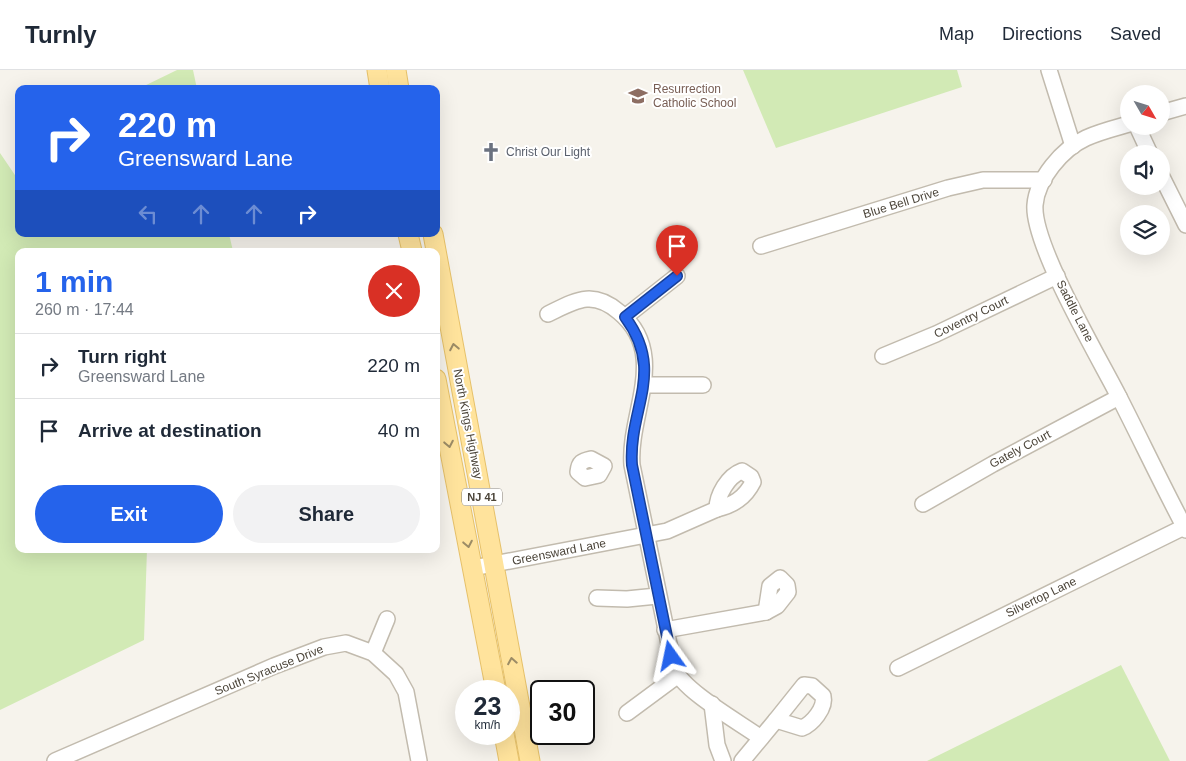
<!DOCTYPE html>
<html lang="en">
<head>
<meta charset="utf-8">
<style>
  :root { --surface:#fff; --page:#f2f2f3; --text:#1f2937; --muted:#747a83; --line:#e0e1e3; --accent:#2563eb }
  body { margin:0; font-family:Arial,sans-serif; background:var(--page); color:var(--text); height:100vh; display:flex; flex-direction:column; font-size:19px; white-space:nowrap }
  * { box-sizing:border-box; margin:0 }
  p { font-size:16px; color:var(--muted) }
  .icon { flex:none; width:28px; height:28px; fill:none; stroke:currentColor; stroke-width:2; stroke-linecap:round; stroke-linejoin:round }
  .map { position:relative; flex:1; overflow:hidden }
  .drawer { position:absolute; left:15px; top:178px; width:425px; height:305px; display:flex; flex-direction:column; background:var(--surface); border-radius:10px; box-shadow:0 5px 20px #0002 }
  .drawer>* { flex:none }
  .hud { position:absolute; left:15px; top:15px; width:425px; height:152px; border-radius:10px; box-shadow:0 5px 20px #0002; background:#2563eb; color:#fff; overflow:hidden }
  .needle { width:32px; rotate:129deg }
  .buttons { position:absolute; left:1120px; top:15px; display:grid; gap:10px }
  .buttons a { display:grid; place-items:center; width:50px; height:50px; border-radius:50%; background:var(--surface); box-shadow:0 5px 20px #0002; font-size:25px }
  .speed { position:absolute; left:455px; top:610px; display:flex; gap:10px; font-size:25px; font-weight:700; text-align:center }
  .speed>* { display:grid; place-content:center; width:65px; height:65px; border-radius:50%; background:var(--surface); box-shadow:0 5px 20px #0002; line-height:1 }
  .speed small { font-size:12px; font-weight:400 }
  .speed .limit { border:2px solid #111; border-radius:8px; background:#fff; color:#111 }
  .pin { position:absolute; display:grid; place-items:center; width:42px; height:42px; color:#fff; margin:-51px -21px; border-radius:50% 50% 50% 0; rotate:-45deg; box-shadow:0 0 5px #0007 }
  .pin .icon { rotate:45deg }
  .me { position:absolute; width:55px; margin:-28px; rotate:348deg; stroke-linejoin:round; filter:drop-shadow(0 0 4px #0008) }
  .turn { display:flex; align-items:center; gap:18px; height:105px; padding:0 20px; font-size:22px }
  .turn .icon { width:65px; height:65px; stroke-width:2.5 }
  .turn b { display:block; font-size:35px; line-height:42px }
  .lanes { display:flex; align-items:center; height:48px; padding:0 20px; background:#0003; justify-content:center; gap:25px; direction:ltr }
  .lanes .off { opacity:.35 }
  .round { display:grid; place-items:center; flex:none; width:52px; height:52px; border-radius:26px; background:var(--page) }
  .head { display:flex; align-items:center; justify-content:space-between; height:85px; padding:0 20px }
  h1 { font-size:30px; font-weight:700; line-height:38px; color:var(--accent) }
  .button { display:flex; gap:10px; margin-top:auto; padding:10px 20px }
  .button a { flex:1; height:58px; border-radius:30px; background:var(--accent); color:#fff; font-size:20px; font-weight:700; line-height:58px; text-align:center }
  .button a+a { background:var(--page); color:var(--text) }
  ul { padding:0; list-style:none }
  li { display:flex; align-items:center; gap:15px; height:65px; padding:0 20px; border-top:1px solid var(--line) }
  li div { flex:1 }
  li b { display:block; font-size:19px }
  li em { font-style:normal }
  header { display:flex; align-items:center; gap:30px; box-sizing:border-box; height:70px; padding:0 25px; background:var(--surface); border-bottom:1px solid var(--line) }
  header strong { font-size:24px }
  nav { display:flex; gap:28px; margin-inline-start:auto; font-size:18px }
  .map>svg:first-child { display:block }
</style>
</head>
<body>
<header>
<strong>Turnly</strong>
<nav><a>Map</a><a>Directions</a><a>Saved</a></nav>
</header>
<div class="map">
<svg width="1186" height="691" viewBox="0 0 1186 691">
  <rect width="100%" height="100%" fill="#f6f3ec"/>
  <g fill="#d2eab5">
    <path d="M177,0H193L197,19H138Z"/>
    <path d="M743,0H957L962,17L776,78Z"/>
    <path d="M0,83L19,111V164H229L233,181H19V479H147L144,570L0,640Z"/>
    <path d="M1121,595L1170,691H927Z"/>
  </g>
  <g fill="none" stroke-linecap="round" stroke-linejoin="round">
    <g stroke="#c2bbae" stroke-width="18">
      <g id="minor">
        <path d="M1049,0L1073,76"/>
        <path d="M1161,43L1186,36"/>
        <path d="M1129,54C1115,58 1099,62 1086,68C1062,79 1037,109 1035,135C1032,174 1098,286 1118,325C1141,370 1162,415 1186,460"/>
        <path d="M1137,56L1150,84"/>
        <path d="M1161,105L1186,155"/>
        <path d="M761,176L948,118L983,110H1044"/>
        <path d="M548,244C575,231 592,219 619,242C670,284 628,343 632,395L674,598C683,621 739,652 761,668"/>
        <path d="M625,247L677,206"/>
        <path d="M883,286L936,264L1057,206"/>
        <path d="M644,315H703"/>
        <path d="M591,389L604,396L599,405L585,408L578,402C579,392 582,391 591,389Z"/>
        <path d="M742,401L751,407L753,412C745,428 733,435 717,439C717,425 728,406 742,401Z"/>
        <path d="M923,434L993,394L1119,327"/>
        <path d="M473,498L667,461L717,439"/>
        <path d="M780,508L787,515L788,522L777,536L766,542L770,516Z"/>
        <path d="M597,528L627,529L657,526"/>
        <path d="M665,560L766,542"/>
        <path d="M373,583L387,549"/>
        <path d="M898,598L1184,457"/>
        <path d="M804,615L812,616L823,626C826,638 812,654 802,658L776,650Z"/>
        <path d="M712,634L717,675L723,691"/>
        <path d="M627,643L677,606"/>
        <path d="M55,691L274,596L324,577L346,573L373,583L396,604L406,622L419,691"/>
        <path d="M742,691L776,650"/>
      </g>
    </g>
    <g stroke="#e6c16a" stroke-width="21">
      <g id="major">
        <path d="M377,0L380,19"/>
        <path d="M396,0L399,19"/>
        <path d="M408,164L412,181"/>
        <path d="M433,164L530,691"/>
        <path d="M436,309L496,621"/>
        <path d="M504,664L509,691"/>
      </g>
    </g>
    <use href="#minor" stroke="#fff" stroke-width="15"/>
    <use href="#major" stroke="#ffe39c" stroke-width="19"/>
  </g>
  <defs><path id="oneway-chevron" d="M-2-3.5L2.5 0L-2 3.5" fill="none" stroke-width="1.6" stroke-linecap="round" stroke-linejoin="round" transform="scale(1.25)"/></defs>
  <g stroke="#9c8c66">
    <use href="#oneway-chevron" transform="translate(454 277) rotate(-101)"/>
    <use href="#oneway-chevron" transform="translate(449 374) rotate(79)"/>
    <use href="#oneway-chevron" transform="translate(468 474) rotate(79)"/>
    <use href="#oneway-chevron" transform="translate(512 591) rotate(-100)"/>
  </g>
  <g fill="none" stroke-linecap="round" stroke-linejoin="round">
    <g stroke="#184099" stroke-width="12">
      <path id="route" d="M671,586L632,395C628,339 666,302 625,247L677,206"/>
    </g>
    <use href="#route" stroke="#2563eb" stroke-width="9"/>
  </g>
  <defs>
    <g id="school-bare" transform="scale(1.5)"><path d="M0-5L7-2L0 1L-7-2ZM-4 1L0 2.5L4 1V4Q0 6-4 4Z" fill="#8d6e63" stroke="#fff" stroke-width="2.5" paint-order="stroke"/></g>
    <g id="church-bare" transform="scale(1.5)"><path d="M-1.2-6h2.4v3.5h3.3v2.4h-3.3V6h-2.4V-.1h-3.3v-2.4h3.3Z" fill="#6b7280" stroke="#fff" stroke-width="2.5" paint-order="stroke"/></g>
  </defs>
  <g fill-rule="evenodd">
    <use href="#school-bare" x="638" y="26"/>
    <use href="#church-bare" x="491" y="82"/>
  </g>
  <g text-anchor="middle" stroke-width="4" stroke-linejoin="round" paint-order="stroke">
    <rect fill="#fff" stroke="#817c74" stroke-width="1" x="462" y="418.5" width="40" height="17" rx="4"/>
    <g font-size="11" font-weight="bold" fill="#4b4439">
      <text x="482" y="431">NJ 41</text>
    </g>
    <g font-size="12" fill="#785e54" stroke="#fff" text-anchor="start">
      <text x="653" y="23">Resurrection<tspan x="653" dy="14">Catholic School</tspan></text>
    </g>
    <g font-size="12" fill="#5b616d" stroke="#fff" text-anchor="start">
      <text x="506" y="86">Christ Our Light</text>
    </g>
    <g font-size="12" fill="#4b4439" stroke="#fff">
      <text transform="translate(901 133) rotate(-17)" y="4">Blue Bell Drive</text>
      <text transform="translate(1075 241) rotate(63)" y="4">Saddle Lane</text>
      <text transform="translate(971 247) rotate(-26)" y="4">Coventry Court</text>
      <text transform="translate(468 354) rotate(79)" y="4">North Kings Highway</text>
      <text transform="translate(1020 379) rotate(-28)" y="4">Gately Court</text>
      <text transform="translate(559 482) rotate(-11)" y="4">Greensward Lane</text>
      <text transform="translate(1041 527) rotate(-26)" y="4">Silvertop Lane</text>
      <text transform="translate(269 600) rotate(-22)" y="4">South Syracuse Drive</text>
    </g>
  </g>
</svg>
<div class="buttons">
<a><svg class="needle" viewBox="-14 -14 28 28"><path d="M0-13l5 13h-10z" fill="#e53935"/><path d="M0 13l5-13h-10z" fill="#747a83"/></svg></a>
<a><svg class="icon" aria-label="sound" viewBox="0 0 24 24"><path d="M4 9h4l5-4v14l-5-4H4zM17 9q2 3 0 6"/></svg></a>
<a><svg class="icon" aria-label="layers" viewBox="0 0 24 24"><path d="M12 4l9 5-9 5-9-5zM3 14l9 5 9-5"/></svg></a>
</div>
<div class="speed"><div>23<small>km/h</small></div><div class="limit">30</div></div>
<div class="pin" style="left:677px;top:206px;background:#d93025"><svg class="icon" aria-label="arrive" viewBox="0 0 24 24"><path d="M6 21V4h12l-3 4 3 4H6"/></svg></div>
<svg class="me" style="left:671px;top:586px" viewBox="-20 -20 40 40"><path d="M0-17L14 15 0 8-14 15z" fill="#2563eb" stroke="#fff" stroke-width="4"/></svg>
<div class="hud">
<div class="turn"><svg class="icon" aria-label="right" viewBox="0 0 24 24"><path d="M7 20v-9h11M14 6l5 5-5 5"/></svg><div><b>220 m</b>Greensward Lane</div></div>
<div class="lanes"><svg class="icon off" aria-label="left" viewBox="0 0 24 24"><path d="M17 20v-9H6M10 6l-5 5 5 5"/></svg><svg class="icon off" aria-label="ahead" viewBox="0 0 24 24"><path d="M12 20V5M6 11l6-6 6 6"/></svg><svg class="icon off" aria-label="ahead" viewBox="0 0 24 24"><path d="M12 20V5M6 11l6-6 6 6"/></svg><svg class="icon" aria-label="right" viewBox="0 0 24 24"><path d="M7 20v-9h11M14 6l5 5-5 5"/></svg></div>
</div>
<section class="drawer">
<div class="head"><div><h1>1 min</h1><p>260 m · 17:44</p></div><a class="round" style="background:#d93025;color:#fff"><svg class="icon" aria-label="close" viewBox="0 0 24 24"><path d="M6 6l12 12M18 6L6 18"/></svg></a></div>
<ul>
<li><svg class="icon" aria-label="right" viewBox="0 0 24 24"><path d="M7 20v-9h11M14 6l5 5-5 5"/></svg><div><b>Turn right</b><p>Greensward Lane</p></div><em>220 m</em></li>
<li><svg class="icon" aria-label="arrive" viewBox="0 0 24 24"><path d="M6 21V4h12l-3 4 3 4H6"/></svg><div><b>Arrive at destination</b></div><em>40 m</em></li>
</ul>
<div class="button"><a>Exit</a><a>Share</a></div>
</section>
</div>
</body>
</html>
